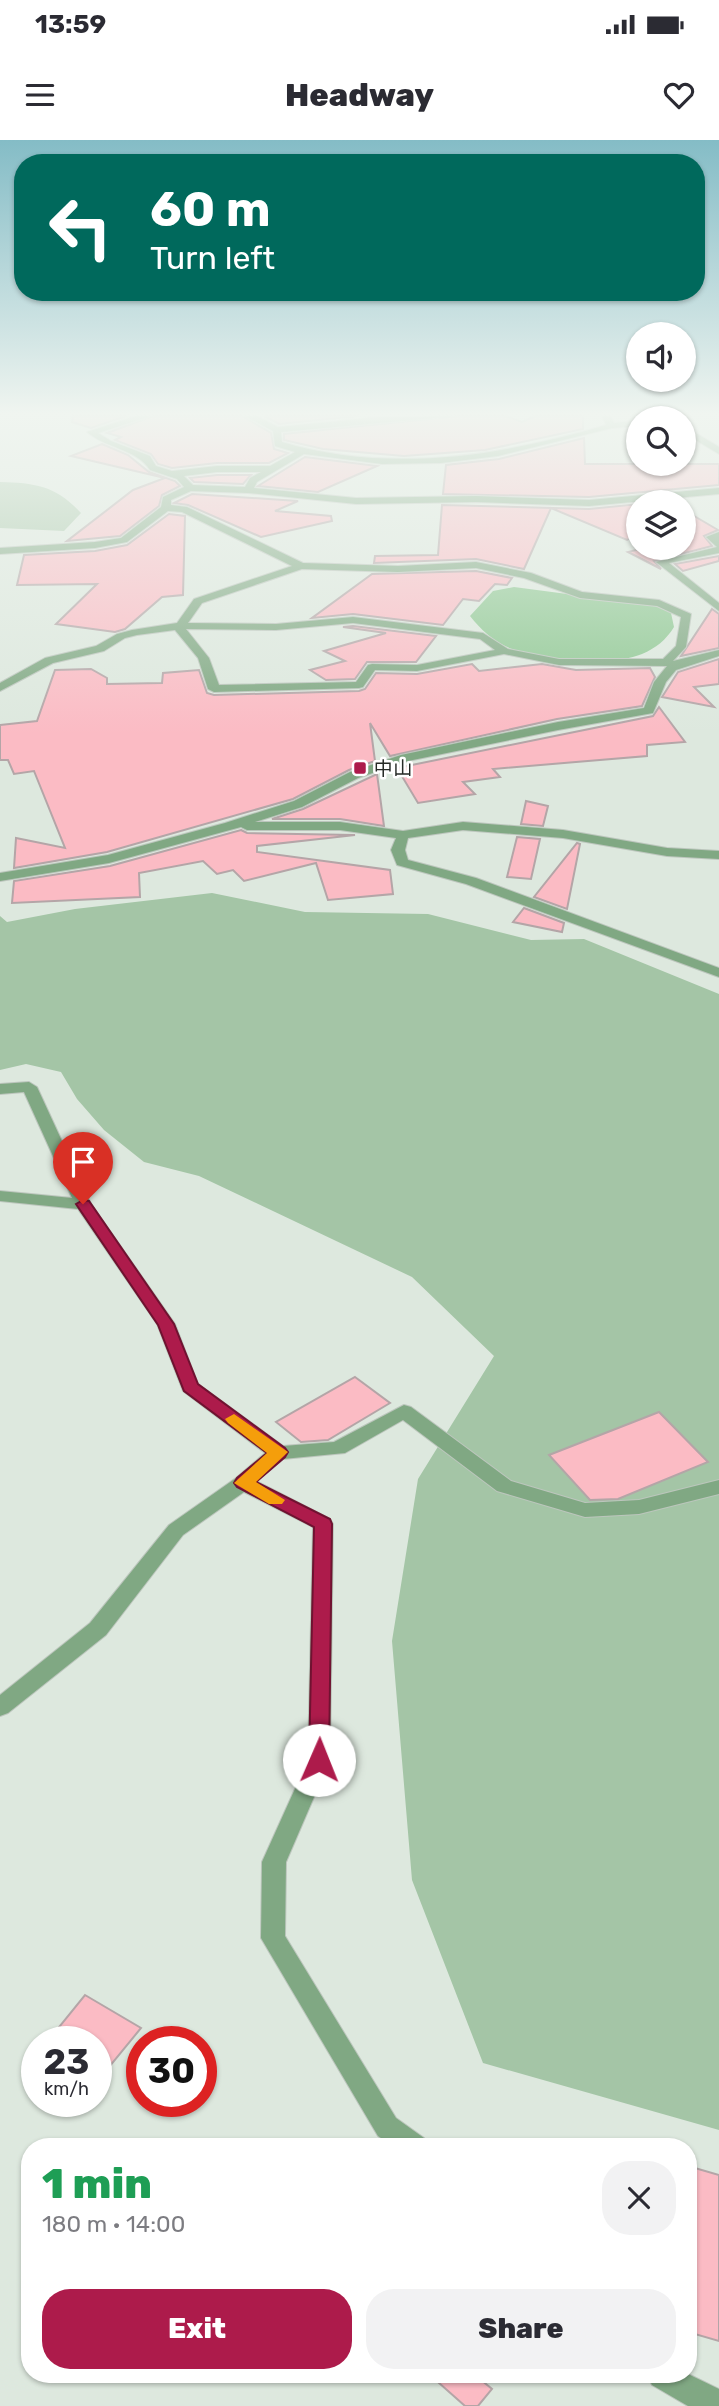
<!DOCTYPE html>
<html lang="en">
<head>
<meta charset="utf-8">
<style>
  :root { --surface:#fff; --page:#f2f2f3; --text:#2b2b33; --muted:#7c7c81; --accent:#ad1b4b }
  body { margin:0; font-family:Rubik,"Noto Sans JP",sans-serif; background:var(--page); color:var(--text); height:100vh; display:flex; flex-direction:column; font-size:26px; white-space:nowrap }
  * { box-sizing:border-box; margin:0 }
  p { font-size:23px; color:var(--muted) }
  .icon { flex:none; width:38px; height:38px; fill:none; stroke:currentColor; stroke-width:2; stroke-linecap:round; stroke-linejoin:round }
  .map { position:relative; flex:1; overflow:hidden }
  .drawer { position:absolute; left:21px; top:1998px; width:676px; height:245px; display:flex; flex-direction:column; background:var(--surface); border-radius:28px; box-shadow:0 2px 5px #0004 }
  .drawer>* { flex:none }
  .hud { position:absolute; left:14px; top:14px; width:691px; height:147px; border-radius:28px; box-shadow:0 2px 5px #0004; background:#00695c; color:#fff; overflow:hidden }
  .tools { position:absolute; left:626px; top:182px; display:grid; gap:14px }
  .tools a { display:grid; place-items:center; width:70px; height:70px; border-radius:50%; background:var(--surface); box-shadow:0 2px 5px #0004; font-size:35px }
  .speed { position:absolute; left:21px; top:1886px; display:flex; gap:14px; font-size:35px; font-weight:700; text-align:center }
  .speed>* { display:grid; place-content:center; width:91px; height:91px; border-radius:50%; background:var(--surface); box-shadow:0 2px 5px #0004; line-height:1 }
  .speed small { font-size:18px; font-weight:400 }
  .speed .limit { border:10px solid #d22; background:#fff; color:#111 }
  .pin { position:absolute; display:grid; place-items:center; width:60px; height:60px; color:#fff; margin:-72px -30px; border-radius:50% 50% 50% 0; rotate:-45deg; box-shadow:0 0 7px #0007 }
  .pin .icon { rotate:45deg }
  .me { position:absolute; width:77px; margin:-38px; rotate:1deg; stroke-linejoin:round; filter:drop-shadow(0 0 5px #0008) }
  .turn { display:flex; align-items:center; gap:24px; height:147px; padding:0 21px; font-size:32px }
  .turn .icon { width:91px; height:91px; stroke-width:2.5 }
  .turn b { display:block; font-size:49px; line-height:60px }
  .round { display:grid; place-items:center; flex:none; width:74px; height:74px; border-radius:28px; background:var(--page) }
  .overview { display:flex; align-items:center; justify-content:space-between; height:119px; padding:0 21px }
  h1 { font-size:42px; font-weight:800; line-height:52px; color:#1e9e55 }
  .primary-button { display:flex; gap:14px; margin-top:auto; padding:14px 21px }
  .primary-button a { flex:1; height:80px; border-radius:28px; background:var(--accent); color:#fff; font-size:28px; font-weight:800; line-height:80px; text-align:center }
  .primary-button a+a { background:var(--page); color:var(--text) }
  .status { display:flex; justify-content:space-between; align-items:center; height:49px; padding:0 35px; background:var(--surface); direction:ltr }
  .status svg { height:19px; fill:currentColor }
  header { display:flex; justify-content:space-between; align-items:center; height:91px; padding:0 21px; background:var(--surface); font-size:32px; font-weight:800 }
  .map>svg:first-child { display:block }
</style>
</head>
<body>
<div class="status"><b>13:59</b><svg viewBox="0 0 49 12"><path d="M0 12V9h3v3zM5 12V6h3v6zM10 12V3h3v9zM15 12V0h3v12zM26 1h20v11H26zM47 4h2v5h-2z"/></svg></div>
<header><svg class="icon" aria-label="menu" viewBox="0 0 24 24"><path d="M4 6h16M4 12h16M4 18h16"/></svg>Headway<svg class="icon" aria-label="heart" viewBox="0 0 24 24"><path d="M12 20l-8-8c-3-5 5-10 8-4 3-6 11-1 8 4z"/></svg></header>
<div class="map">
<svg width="719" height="2266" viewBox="0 0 719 2266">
  <rect width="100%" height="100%" fill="#dde8de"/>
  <g fill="#a4c5a6">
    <path d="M0,342C36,343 56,346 81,373L64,391L0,388Z"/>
    <path d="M212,753L305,772L428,774L531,800L584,799L719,854V1990L483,1923L412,1740L392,1501L418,1339L494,1216L412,1137L199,1036L144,1022L104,990L77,959L61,932L26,924L0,930V776L7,782L75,769Z"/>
  </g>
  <path fill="#8ec792" d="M514,447L658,466L671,473L674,487C666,500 656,508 642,514C615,526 539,520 512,509C495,503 481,490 470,476L493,451Z"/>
  <g fill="#fbbbc4" stroke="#b4a5a7" stroke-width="2">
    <path d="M73,276H126L91,288L72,282Z"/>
    <path d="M153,276H242L271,293L274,309L288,313L269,323H217L172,328L158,324L151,314L115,300L121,297L107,293Z"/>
    <path d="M264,276H358L279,284Z"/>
    <path d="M458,276H506L522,282L535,276H583V289L485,310L404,316L323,309L284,300V294Z"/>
    <path d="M584,298L585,324H719V345L589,357L443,354L446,325L499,319Z"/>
    <path d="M102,304L128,315L149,332L175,341L180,346L162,355L159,366L120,396L67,401L133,350L165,338L71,316Z"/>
    <path d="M305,317L377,326L318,352L258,346Z"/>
    <path d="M217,335H251L243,344L194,342L190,338Z"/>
    <path d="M192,354L298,361L275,371L331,376L332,381L261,397L188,365L174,363Z"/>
    <path d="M639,364V393L627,400L551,368L524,429L476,419L374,423L375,416L438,415L442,365L589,369Z"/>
    <path d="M684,370L718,390L704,396L712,406L654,421L661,429L628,412L644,408H684Z"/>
    <path d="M169,374L185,376L183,455L162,457L125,489L115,492L56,484L97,444L17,445L24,415L95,411L127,405Z"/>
    <path d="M719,416V421L683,431L675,424Z"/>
    <path d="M476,431L512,438L507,445L495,444L479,461L463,459L443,485L353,474L312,478L372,434Z"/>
    <path d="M712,469L719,474V508L681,516Z"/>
    <path d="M353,486L436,496L416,522H367L355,539L326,540L310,530L345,521L324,511L386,493L343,487Z"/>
    <path d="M719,519V544L694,547L714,567L662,557L678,532Z"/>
    <path d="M472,524L479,531L542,524L576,530L650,528L655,537L642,566L557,579L390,616L370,583L375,621L349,630L293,659L107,712L14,728L16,698L65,708L34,631L14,634L8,620H0V585L37,581L55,530L91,529L107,538V544L162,543L163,533L199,530L207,553L214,555L359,551L365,549L376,533L417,534Z"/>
    <path d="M659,567L685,602L647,605V616L493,629L500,637L463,642L475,654L418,663L397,628L653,576Z"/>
    <path d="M377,634L384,686L340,679H272L303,669Z"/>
    <path d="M526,661L548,666L543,686L521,684Z"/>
    <path d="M241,690L247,693L355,695L257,706V712L390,730L393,754L328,760L316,723L244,741L233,730L217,734L203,721L139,733L140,757L12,763L14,741L110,726Z"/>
    <path d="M517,697L540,699L531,739L507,737Z"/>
    <path d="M577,703L580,704L567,769L534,757Z"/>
    <path d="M524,768L564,783L562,792L513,782Z"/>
    <path d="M355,1237L390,1263L328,1300L301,1302L276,1282Z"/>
    <path d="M659,1272L708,1322L618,1359L590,1360L549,1315Z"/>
    <path d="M85,1855L141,1888L96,1943V1902H47Z"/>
    <path d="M688,2026L719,2035V2201L688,2192Z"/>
    <path d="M430,2235H475L492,2249L478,2266H465Z"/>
  </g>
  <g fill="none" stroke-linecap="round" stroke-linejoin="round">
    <g stroke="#bcc6bd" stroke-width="2">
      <g id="minor">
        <path d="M136,276H151L98,293L111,301L150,316L156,326L172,331L217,326H270L295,312L275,306L273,291L245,276H257L278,287L379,277L456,276L281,292L282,302C390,334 501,316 606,285L602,276H610L614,283L639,280V286L612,288L498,316L441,323L382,324L304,314L257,342L254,348L356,358L476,356L589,360L719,348V354L589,366L476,362L356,364L248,353L191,351L171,360V365L187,367L303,423L398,426L476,422L531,433L582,452L659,460L691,474L686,507L673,521L719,510V516L676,530L666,542L653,573L558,590L408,621L358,638L302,667L255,682H340L403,691L463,682L563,690L667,708L719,711V719L667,716L563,698L463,690L408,698L405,710L408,720L476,738L719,828V837L466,744L397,725L391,710L396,698L340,690H247L241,687L109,723L0,741V733L108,715L225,683L294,661L350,632L401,615L558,582L644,568L654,542L667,526L559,525L504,514L417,531L375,530L363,547L359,548L214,552L208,549L198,518L175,490L137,495L125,498L104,511L53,523L0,551V543L45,518L96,506L117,494L132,490L177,483L194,459L292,426L182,372L168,371L127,402L95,408L0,414V408L95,402L121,398L161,367L163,357L184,347L177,339L150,330C137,309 105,308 87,292ZM217,332H261L250,338L245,347L193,345L184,336ZM476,428L524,438L580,458L657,466L681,477L676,506L663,519H559L508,509L483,493L353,477L276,484L188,483L202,463L302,429L398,432ZM353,483L480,499L495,510L417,525L372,524L368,525L356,542L219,545L209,518L186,489L276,490Z"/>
        <path d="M653,276H662L652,278Z"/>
        <path d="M684,286L719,307V314L684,293Z"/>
        <path d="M719,392V413L669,423L719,463V471L656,422L717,407L706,397Z"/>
        <path d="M29,942L37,947L91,1064L175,1184L198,1244L283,1306L334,1302L404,1265L411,1267L511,1341L585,1363L639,1360L719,1340V1354L639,1374L585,1377L497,1351L403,1280L345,1313L283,1319L256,1341L330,1379L333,1384L330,1620L286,1722L285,1796L396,1978L424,1998L428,2007H394L378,1996L261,1798L262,1722L308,1620L313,1387L244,1352L183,1395L106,1495L8,1573L0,1576V1555L90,1483L169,1385L236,1338L265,1313L183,1251L157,1184L78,1069L0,1061V1051L72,1058L24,952L0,954V944Z"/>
        <path d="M688,2234L719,2249V2266H688L652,2245L647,2235Z"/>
      </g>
    </g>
    <use href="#minor" fill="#80a883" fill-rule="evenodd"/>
  </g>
  <linearGradient id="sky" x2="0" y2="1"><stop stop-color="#84bcc6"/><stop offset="0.46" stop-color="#f0f5f0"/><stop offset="1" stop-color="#f0f5f0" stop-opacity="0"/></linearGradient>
  <rect width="719" height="594" fill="url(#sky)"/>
  <path fill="#ad1b4b" stroke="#701231" stroke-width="2" d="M83,1060L89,1061L174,1184L198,1244L285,1308L288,1312L285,1317L256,1342L330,1379L332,1384L329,1620L326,1626H312L309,1620L314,1387L237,1347L234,1343L237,1338L267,1313L184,1251L158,1185L76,1064Z"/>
  <path fill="#f59e0b" d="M234,1274L288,1312L256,1342L285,1360L282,1364H269L234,1343L267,1313L228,1283L225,1279Z"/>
  <rect fill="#ad1b4b" stroke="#fff" stroke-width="2.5" x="353" y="621" width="14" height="14" rx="3.5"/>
  <g text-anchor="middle" stroke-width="5" stroke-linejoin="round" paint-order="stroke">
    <g font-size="19" fill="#262a26" stroke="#fff" text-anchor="start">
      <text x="374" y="635">中山</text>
    </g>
  </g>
</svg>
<div class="tools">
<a><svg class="icon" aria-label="sound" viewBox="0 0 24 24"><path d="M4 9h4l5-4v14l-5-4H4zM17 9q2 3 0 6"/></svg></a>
<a><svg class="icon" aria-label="search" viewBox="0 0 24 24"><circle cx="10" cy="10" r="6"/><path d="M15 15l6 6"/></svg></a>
<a><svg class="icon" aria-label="layers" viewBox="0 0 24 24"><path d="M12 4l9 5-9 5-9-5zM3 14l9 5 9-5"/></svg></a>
</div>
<div class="speed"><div>23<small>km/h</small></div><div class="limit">30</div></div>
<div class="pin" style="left:83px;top:1064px;background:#d93025"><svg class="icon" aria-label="arrive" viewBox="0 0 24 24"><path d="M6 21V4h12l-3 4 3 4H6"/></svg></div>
<svg class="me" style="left:319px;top:1620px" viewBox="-20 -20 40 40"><circle r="19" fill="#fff"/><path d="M0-13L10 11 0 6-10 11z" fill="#ad1b4b"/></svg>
<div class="hud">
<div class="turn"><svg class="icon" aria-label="left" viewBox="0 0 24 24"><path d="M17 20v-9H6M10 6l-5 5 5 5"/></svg><div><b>60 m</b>Turn left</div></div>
</div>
<section class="drawer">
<div class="overview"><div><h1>1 min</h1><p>180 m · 14:00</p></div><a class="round"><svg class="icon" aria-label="close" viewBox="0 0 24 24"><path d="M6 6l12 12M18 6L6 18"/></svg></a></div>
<div class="primary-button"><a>Exit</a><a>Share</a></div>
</section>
</div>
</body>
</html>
